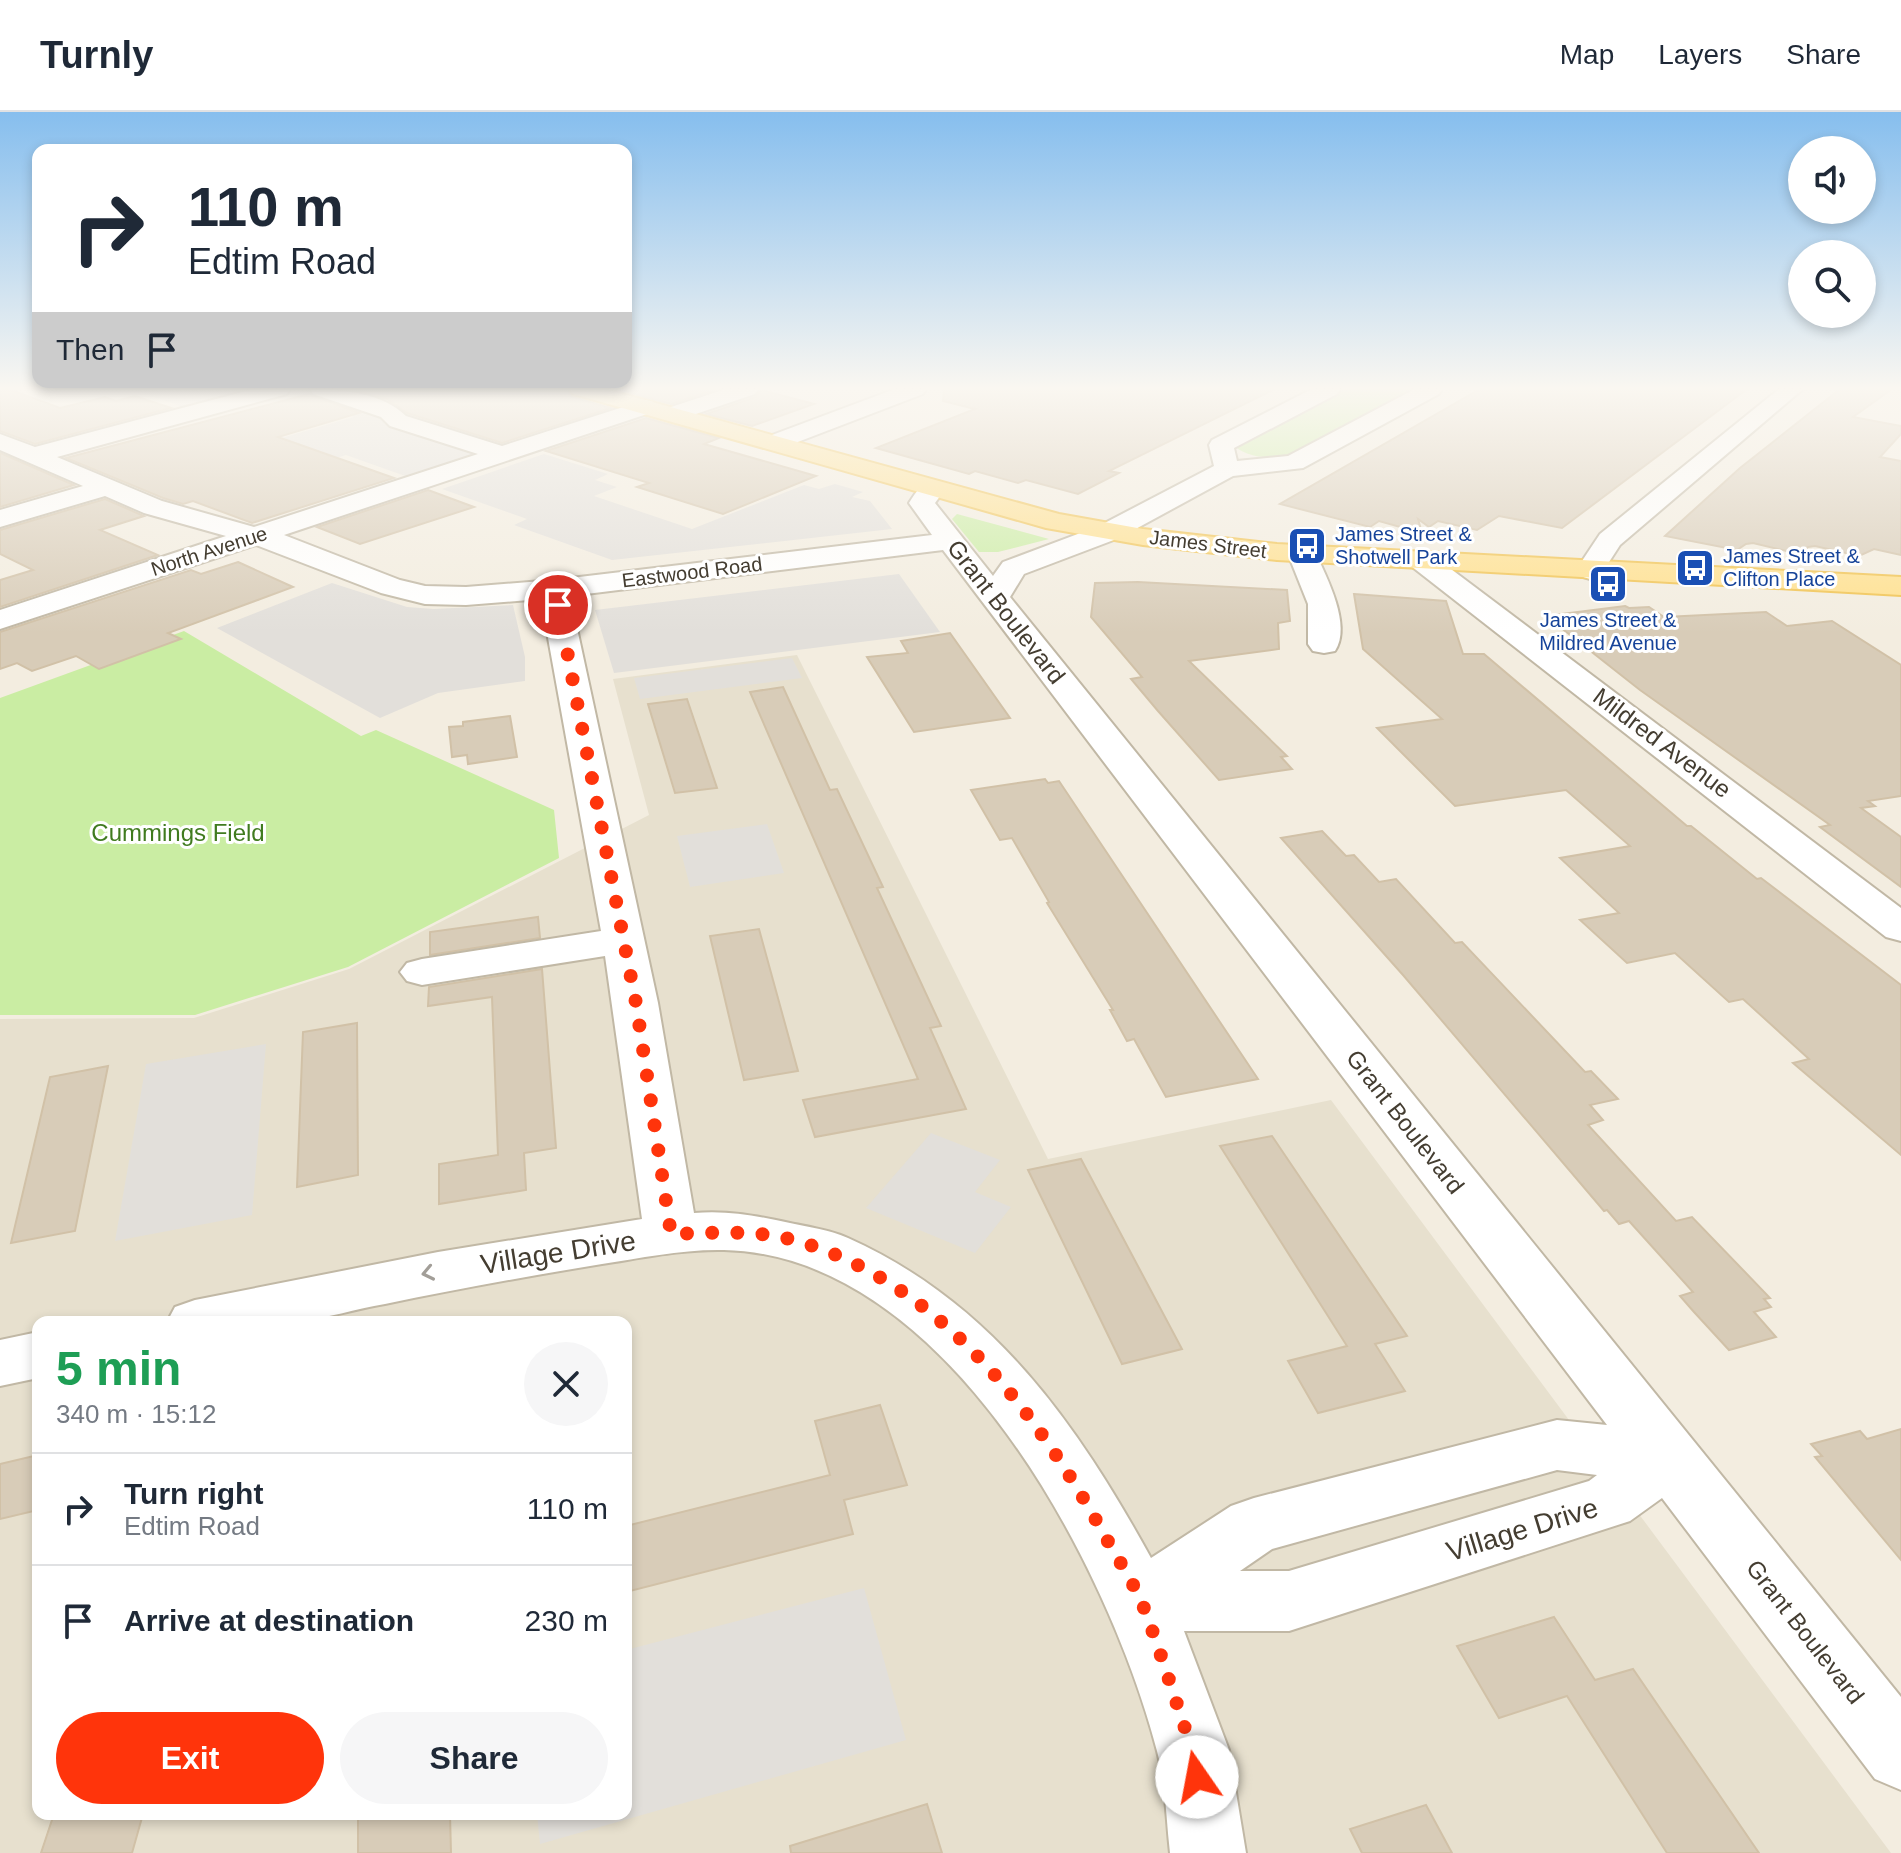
<!DOCTYPE html>
<html lang="en">
<head>
<meta charset="utf-8">
<style>
  :root { --surface:#fff; --page:#f6f6f7; --text:#1f2937; --muted:#747a83; --line:#e0e1e3; --accent:#ff340b }
  body { margin:0; font-family:Helvetica,sans-serif; background:var(--page); color:var(--text); height:100vh; display:flex; flex-direction:column; font-size:30px; white-space:nowrap }
  * { box-sizing:border-box; margin:0 }
  p { font-size:26px; color:var(--muted) }
  .icon { flex:none; width:44px; height:44px; fill:none; stroke:currentColor; stroke-width:2; stroke-linecap:round; stroke-linejoin:round }
  .map { position:relative; flex:1; overflow:hidden }
  .panel { position:absolute; left:32px; top:1204px; width:600px; height:504px; display:flex; flex-direction:column; background:var(--surface); border-radius:16px; box-shadow:0 4px 12px #0003 }
  .panel>* { flex:none }
  .hud { position:absolute; left:32px; top:32px; width:600px; height:244px; border-radius:16px; box-shadow:0 4px 12px #0003; background:#fff; color:var(--text); overflow:hidden }
  .tools { position:absolute; left:1788px; top:24px; display:grid; gap:16px }
  .tools a { display:grid; place-items:center; width:88px; height:88px; border-radius:50%; background:var(--surface); box-shadow:0 4px 12px #0003; font-size:40px }
  .pin { position:absolute; display:grid; place-items:center; width:68px; height:68px; color:#fff; margin:-34px; border:4px solid #fff; border-radius:50%; box-shadow:0 2px 8px #0007 }
  .me { position:absolute; width:88px; margin:-44px; rotate:348deg; stroke-linejoin:round; filter:drop-shadow(0 0 6px #0008) }
  .turn { display:flex; align-items:center; gap:28px; height:168px; padding:0 24px; font-size:36px }
  .turn .icon { width:104px; height:104px; stroke-width:2.5 }
  .turn b { display:block; font-size:56px; line-height:68px }
  .then { display:flex; align-items:center; height:76px; padding:0 24px; background:#0003; gap:16px; font-size:30px }
  .round { display:grid; place-items:center; flex:none; width:84px; height:84px; border-radius:42px; background:var(--page) }
  .head { display:flex; align-items:center; justify-content:space-between; height:136px; padding:0 24px }
  h1 { font-size:48px; font-weight:800; line-height:60px; color:#1e9e55 }
  .cta { display:flex; gap:16px; margin-top:auto; padding:16px 24px }
  .cta a { flex:1; height:92px; border-radius:48px; background:var(--accent); color:#fff; font-size:32px; font-weight:800; line-height:92px; text-align:center }
  .cta a+a { background:var(--page); color:var(--text) }
  ul { padding:0; list-style:none }
  li { display:flex; align-items:center; gap:24px; height:112px; padding:0 24px; border-top:2px solid var(--line) }
  li div { flex:1 }
  li b { display:block; font-size:30px }
  li em { font-style:normal }
  header { display:flex; align-items:center; gap:48px; box-sizing:border-box; height:112px; padding:0 40px; background:var(--surface); border-bottom:2px solid var(--line) }
  header strong { font-size:38px }
  nav { display:flex; gap:44px; margin-inline-start:auto; font-size:28px }
  .map>svg:first-child { display:block }
</style>
</head>
<body>
<header>
<strong>Turnly</strong>
<nav><a>Map</a><a>Layers</a><a>Share</a></nav>
</header>
<div class="map">
<svg width="1901" height="1741" viewBox="0 0 1901 1741">
  <rect width="100%" height="100%" fill="#f3ede0"/>
  <path fill="#e7e0ce" fill-rule="evenodd" d="M797,543L1048,1047L1331,988L1891,1741H0V907L194,906L349,857L649,703L613,567ZM38,1210H626V1702H38Z"/>
  <g fill="#caeda3">
    <path d="M1344,277H1419L1295,344C1274,346 1251,348 1234,334Z"/>
    <path d="M957,402L1049,427L998,440H979L952,407Z"/>
    <path d="M184,519L361,624L376,618L554,698L559,746L348,855L195,903H0V586Z"/>
  </g>
  <g fill="#e2dfda">
    <path d="M132,277H245L250,279L186,296Z"/>
    <path d="M309,277H321L489,338L408,365L346,343L265,368H137L354,305L291,282Z"/>
    <path d="M544,342L608,362L595,368L617,375L594,384L692,417L804,373L819,377L835,372L863,380L852,385L870,389L892,417L612,448L514,413L527,407L442,377Z"/>
    <path d="M899,462L940,520L614,561L595,498Z"/>
    <path d="M332,471L407,495L434,497L513,493L525,545V569L438,581L380,606L217,516Z"/>
    <path d="M792,546L802,566L640,587L634,566Z"/>
    <path d="M767,712L784,761L690,775L677,724Z"/>
    <path d="M266,932L252,1103L115,1129L146,952Z"/>
    <path d="M931,1021L1000,1048L975,1080L1011,1095L975,1141L866,1096Z"/>
    <path d="M864,1476L906,1628L540,1732L537,1702H626V1538Z"/>
  </g>
  <g fill="#d8ccb8" stroke="#d1c1a7" stroke-width="2">
    <path d="M0,277H8L60,296L105,285L116,289L135,284L171,296L35,332L0,319Z"/>
    <path d="M350,277H567L572,285L611,296L502,331L407,301L387,287Z"/>
    <path d="M616,277H717L671,292Z"/>
    <path d="M944,277H1275L1109,359L1119,361L1078,382L1026,368L1018,371L975,359L969,362L876,336L975,297L943,289Z"/>
    <path d="M1480,277H1747L1562,416L1499,404L1477,418L1438,409L1429,415L1418,407L1422,421L1379,409L1370,415L1280,392Z"/>
    <path d="M1840,277H1892L1853,305L1901,314V322L1880,345L1901,349V443L1874,437L1859,444L1815,434L1808,435L1799,442L1753,431L1746,432L1737,438L1665,424L1740,356Z"/>
    <path d="M761,278L814,292L752,314L706,302L756,285Z"/>
    <path d="M309,282L359,301L278,325L394,366L252,411L193,389L183,392L163,386L66,346Z"/>
    <path d="M646,306L719,326L704,332L816,364L723,402L637,375L649,371L546,339Z"/>
    <path d="M0,341L74,373L0,395Z"/>
    <path d="M428,378L474,395L360,432L317,415Z"/>
    <path d="M105,387L144,404L100,418L158,443L0,495V468L33,458L0,442V418Z"/>
    <path d="M238,450L293,475L168,521L181,527L99,557L76,544L32,559L17,551L0,557V520L191,458L201,462Z"/>
    <path d="M1138,470L1287,478L1290,509L1278,511L1279,537L1189,549L1287,644L1281,645L1292,657L1219,668L1158,599L1131,567L1142,565L1091,505L1095,471Z"/>
    <path d="M1354,482L1446,489L1463,542H1484L1687,714H1691L1757,767L1761,766L1901,873V1043L1793,951L1809,947L1743,887L1729,890L1675,841L1627,851L1580,808L1619,801L1560,746L1630,734L1566,678L1455,694L1377,616L1442,607L1363,537Z"/>
    <path d="M1625,494L1629,496L1649,495L1664,505L1766,500L1787,514L1832,509L1901,553V684L1868,689L1875,694L1861,696L1901,725V775L1820,715L1830,713L1640,578L1546,504Z"/>
    <path d="M950,521L1010,606L914,620L867,545L908,541L901,529Z"/>
    <path d="M783,575L830,678L837,677L883,775L877,776L941,914L930,916L966,997L815,1025L803,988L918,967L750,580Z"/>
    <path d="M687,587L717,676L675,681L648,592Z"/>
    <path d="M510,604L517,645L468,652L467,643L452,645L449,615L463,614V610Z"/>
    <path d="M1045,667L1048,671L1059,669L1258,967L1166,985L1134,927L1127,929L1110,898H1113L1047,791L1049,790L1012,726L1000,728L971,678Z"/>
    <path d="M1322,719L1346,744L1354,743L1379,770L1396,767L1455,831L1462,830L1585,960L1591,959L1618,987L1590,993L1603,1008L1588,1013L1676,1109L1692,1105L1770,1186L1764,1187L1771,1195L1754,1200L1776,1225L1729,1238L1694,1200L1680,1184L1693,1180L1629,1109L1619,1112L1607,1098L1604,1099L1403,863L1281,726Z"/>
    <path d="M538,805L540,826L430,843V820Z"/>
    <path d="M759,817L798,959L744,968L710,824Z"/>
    <path d="M542,857L556,1036L524,1041L526,1078L439,1092V1052L498,1043L492,885L428,894L429,875Z"/>
    <path d="M357,911L358,1063L297,1075L303,920Z"/>
    <path d="M108,954L75,1119L11,1131L50,965Z"/>
    <path d="M1272,1024L1407,1224L1375,1232L1405,1279L1318,1301L1288,1249L1347,1234L1220,1034Z"/>
    <path d="M1081,1047L1182,1237L1122,1252L1028,1058Z"/>
    <path d="M880,1293L907,1373L844,1388L853,1422L626,1480V1414L830,1363L815,1309Z"/>
    <path d="M1901,1317V1448L1815,1345L1822,1344L1811,1332L1860,1319L1867,1327Z"/>
    <path d="M38,1343V1398L0,1407V1352Z"/>
    <path d="M1554,1505L1595,1568L1633,1557L1759,1741H1667L1567,1584L1499,1606L1457,1534Z"/>
    <path d="M927,1692L942,1741H791L790,1734Z"/>
    <path d="M1426,1693L1452,1741H1362L1350,1717Z"/>
    <path d="M54,1702H143L132,1741H41Z"/>
    <path d="M358,1702H450L451,1741H358Z"/>
  </g>
  <g fill="none" stroke-linecap="round" stroke-linejoin="round">
    <g stroke="#c1b8a5" stroke-width="4">
      <g id="minor">
        <path d="M254,277H290L287,282L57,345L162,389L254,415L478,342L390,314L381,305L313,282L310,277C341,277 383,281 406,304L502,334L645,288L653,290L656,295L653,300L284,423L400,468L425,474L466,475L554,468L932,423L909,391C918,377 924,366 942,371L946,376L935,391L993,464L1003,450L1099,414L1214,354L1209,333L1212,328L1312,277H1340L1337,282L1234,336L1237,349L1288,344L1415,277H1442L1439,282L1303,356L1233,364L1119,426L1024,462L1010,485L1901,1585V1678L1875,1667L1662,1386L1630,1409L1289,1519H1184L1229,1638L1246,1741H1170C1166,1707 1166,1672 1157,1639C1108,1452 947,1143 724,1138C683,1137 642,1146 602,1152C529,1164 457,1177 385,1192C356,1197 327,1206 297,1210C255,1215 209,1210 167,1210L175,1195L195,1188L438,1140L642,1107L605,844L422,873L407,869L400,860L407,851L422,847L601,819L541,487L466,493L425,492L381,481L256,433L0,517V498L226,424L144,401L105,384L0,415V398L83,374L0,338V322L35,335ZM943,438L1607,1313L1557,1308L1254,1386L1231,1394L1151,1446C1077,1312 993,1191 848,1126C830,1118 809,1115 790,1111C757,1104 728,1098 694,1101L658,891L570,484ZM1557,1358L1597,1363L1589,1369L1289,1459H1240L1272,1437Z"/>
        <path d="M726,277H758L755,282L681,307H665L661,302L665,297Z"/>
        <path d="M895,277H926L923,282L782,336H764L761,331L764,326Z"/>
        <path d="M1779,277H1803L1620,433L1600,464L1590,467L1580,464L1576,458L1600,422Z"/>
        <path d="M1302,434L1312,436L1316,442C1327,466 1352,514 1335,539L1324,541L1313,539L1308,532V492L1288,442L1292,436Z"/>
        <path d="M1421,439L1431,442L1901,796V829L1886,825L1411,454L1407,448L1411,442Z"/>
        <path d="M38,1220V1266L0,1274V1228Z"/>
      </g>
    </g>
    <g stroke="#f1c350" stroke-width="4">
      <path id="major" d="M570,277H605L1059,402L1143,417L1277,432L1901,465V483L1277,448L1143,433L1046,416L573,282Z"/>
    </g>
    <use href="#minor" fill="#fff" fill-rule="evenodd"/>
    <use href="#major" fill="#ffe08d" fill-rule="evenodd"/>
  </g>
  <defs><path id="oneway-chevron" d="M-2-3.5L2.5 0L-2 3.5" fill="none" stroke-width="1.6" stroke-linecap="round" stroke-linejoin="round" transform="scale(2)"/></defs>
  <use stroke="#a29e98" href="#oneway-chevron" transform="translate(428 1161) rotate(168)"/>
  <linearGradient id="sky" x2="0" y2="1"><stop stop-color="#86beee"/><stop offset="0.53" stop-color="#faf7f1"/><stop offset="1" stop-color="#faf7f1" stop-opacity="0"/></linearGradient>
  <rect width="1901" height="521" fill="url(#sky)"/>
  <g fill="none" stroke-linecap="round" stroke-linejoin="round">
    <path stroke="#ff340b" stroke-width="14" stroke-dasharray="0 25.2" d="M558,493L636,891L671,1122C713,1121 756,1117 797,1129C937,1170 1033,1295 1101,1417C1114,1441 1131,1466 1142,1491C1161,1540 1176,1591 1193,1640L1197,1665"/>
  </g>
  <defs>
    <g id="bus-square" transform="scale(2)"><rect x="-9" y="-9" width="18" height="18" rx="4" fill="#1a4fb4" stroke="#fff"/><path d="M-5-6H5V4H4V6H2V4H-2V6H-4V4H-5ZM-3.5-4V0h7V-4ZM-3.5 1.2v1.5H-2V1.2ZM2 1.2v1.5H3.5V1.2Z" fill="#fff"/></g>
  </defs>
  <g fill-rule="evenodd">
    <use href="#bus-square" x="1307" y="434"/>
    <use href="#bus-square" x="1695" y="456"/>
    <use href="#bus-square" x="1608" y="472"/>
  </g>
  <g text-anchor="middle" stroke-width="6" stroke-linejoin="round" paint-order="stroke">
    <g font-size="20" fill="#164399" stroke="#fff" text-anchor="start">
      <text x="1335" y="429">James Street &amp;<tspan x="1335" dy="23">Shotwell Park</tspan></text>
      <text x="1723" y="451">James Street &amp;<tspan x="1723" dy="23">Clifton Place</tspan></text>
      <text x="1608" y="515" text-anchor="middle">James Street &amp;<tspan x="1608" dy="23">Mildred Avenue</tspan></text>
    </g>
    <g font-size="20" fill="#443d31" stroke="#fff">
      <text transform="translate(1208 432) rotate(7)" y="7">James Street</text>
      <text transform="translate(209 439) rotate(-18)" y="7">North Avenue</text>
      <text transform="translate(692 460) rotate(-7)" y="7">Eastwood Road</text>
    </g>
    <g font-size="24" fill="#443d31" stroke="#fff">
      <text transform="translate(1006 500) rotate(52)" y="8">Grant Boulevard</text>
      <text transform="translate(1662 631) rotate(37)" y="8">Mildred Avenue</text>
      <text transform="translate(1405 1010) rotate(52)" y="8">Grant Boulevard</text>
      <text transform="translate(1805 1520) rotate(52)" y="8">Grant Boulevard</text>
    </g>
    <g font-size="24" fill="#407b1f" stroke="#fff">
      <text x="178" y="729">Cummings Field</text>
    </g>
    <g font-size="28" fill="#443d31" stroke="#fff">
      <text transform="translate(558 1140) rotate(-9)" y="10">Village Drive</text>
      <text transform="translate(1522 1417) rotate(-17)" y="10">Village Drive</text>
    </g>
  </g>
</svg>
<div class="tools">
<a><svg class="icon" aria-label="sound" viewBox="0 0 24 24"><path d="M4 9h4l5-4v14l-5-4H4zM17 9q2 3 0 6"/></svg></a>
<a><svg class="icon" aria-label="search" viewBox="0 0 24 24"><circle cx="10" cy="10" r="6"/><path d="M15 15l6 6"/></svg></a>
</div>
<div class="pin" style="left:558px;top:493px;background:#d93025"><svg class="icon" aria-label="arrive" viewBox="0 0 24 24"><path d="M6 21V4h12l-3 4 3 4H6"/></svg></div>
<svg class="me" style="left:1197px;top:1665px" viewBox="-20 -20 40 40"><circle r="19" fill="#fff"/><path d="M0-13L10 11 0 6-10 11z" fill="#ff340b"/></svg>
<div class="hud">
<div class="turn"><svg class="icon" aria-label="right" viewBox="0 0 24 24"><path d="M7 20v-9h11M14 6l5 5-5 5"/></svg><div><b>110 m</b>Edtim Road</div></div>
<div class="then">Then<svg class="icon" aria-label="arrive" viewBox="0 0 24 24"><path d="M6 21V4h12l-3 4 3 4H6"/></svg></div>
</div>
<section class="panel">
<div class="head"><div><h1>5 min</h1><p>340 m · 15:12</p></div><a class="round"><svg class="icon" aria-label="close" viewBox="0 0 24 24"><path d="M6 6l12 12M18 6L6 18"/></svg></a></div>
<ul>
<li><svg class="icon" aria-label="right" viewBox="0 0 24 24"><path d="M7 20v-9h11M14 6l5 5-5 5"/></svg><div><b>Turn right</b><p>Edtim Road</p></div><em>110 m</em></li>
<li><svg class="icon" aria-label="arrive" viewBox="0 0 24 24"><path d="M6 21V4h12l-3 4 3 4H6"/></svg><div><b>Arrive at destination</b></div><em>230 m</em></li>
</ul>
<div class="cta"><a>Exit</a><a>Share</a></div>
</section>
</div>
</body>
</html>
